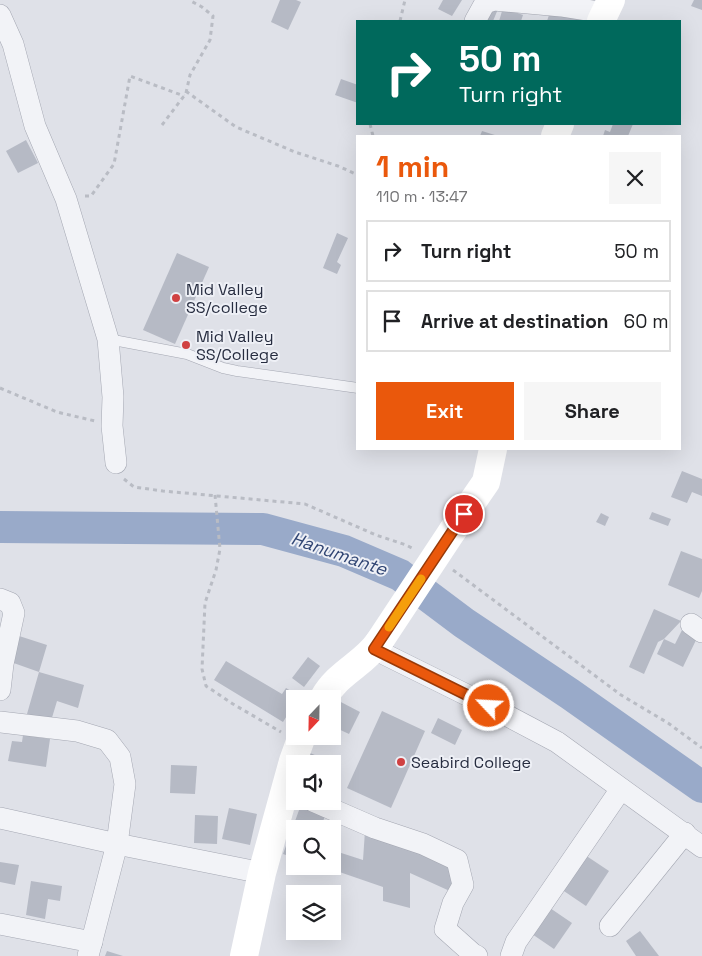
<!DOCTYPE html>
<html lang="en">
<head>
<meta charset="utf-8">
<style>
  :root { --surface:#fff; --page:#f6f6f6; --text:#202124; --muted:#757577; --line:#e0e0e0; --accent:#ea580c }
  body { margin:0; font-family:"Space Grotesk",sans-serif; background:var(--page); color:var(--text); height:100vh; display:flex; flex-direction:column; font-size:19px; white-space:nowrap }
  * { box-sizing:border-box; margin:0 }
  p { font-size:16px; color:var(--muted) }
  .icon { flex:none; width:28px; height:28px; fill:none; stroke:currentColor; stroke-width:2; stroke-linecap:round; stroke-linejoin:round }
  .map { position:relative; flex:1; overflow:hidden }
  .details { position:absolute; left:356px; top:135px; width:325px; height:315px; display:flex; flex-direction:column; background:var(--surface); border-radius:0px; box-shadow:0 5px 20px #0002 }
  .details>* { flex:none }
  .top-card { position:absolute; left:356px; top:20px; width:325px; height:105px; border-radius:0px; box-shadow:0 5px 20px #0002; background:#00695c; color:#fff; overflow:hidden }
  .needle { width:32px; rotate:202deg }
  .buttons { position:absolute; left:286px; top:690px; display:grid; gap:10px }
  .buttons a { display:grid; place-items:center; width:55px; height:55px; border-radius:0px; background:var(--surface); box-shadow:0 5px 20px #0002; font-size:25px }
  .pin { position:absolute; display:grid; place-items:center; width:42px; height:42px; color:#fff; margin:-21px; border:2px solid #fff; border-radius:50%; box-shadow:0 1px 5px #0007 }
  .me { position:absolute; width:55px; margin:-28px; rotate:295deg; stroke-linejoin:round; filter:drop-shadow(0 0 4px #0008) }
  .turn { display:flex; align-items:center; gap:18px; height:105px; padding:0 20px; font-size:22px }
  .turn .icon { width:65px; height:65px; stroke-width:2.5 }
  .turn b { display:block; font-size:35px; line-height:42px }
  .round { display:grid; place-items:center; flex:none; width:52px; height:52px; border-radius:0px; background:var(--page) }
  .head { display:flex; align-items:center; justify-content:space-between; height:85px; padding:0 20px }
  h1 { font-size:30px; font-weight:800; line-height:38px; color:var(--accent) }
  .action { display:flex; gap:10px; margin-top:auto; padding:10px 20px }
  .action a { flex:1; height:58px; border-radius:0px; background:var(--accent); color:#fff; font-size:20px; font-weight:800; line-height:58px; text-align:center }
  .action a+a { background:var(--page); color:var(--text) }
  ul { padding:0; list-style:none }
  li { display:flex; align-items:center; gap:15px; height:62px; margin:0 10px 8px; padding:0 10px; border:2px solid var(--line); border-radius:0px }
  li div { flex:1 }
  li b { display:block; font-size:19px }
  li em { font-style:normal }
  .map>svg:first-child { display:block }
</style>
</head>
<body>
<div class="map">
<svg width="702" height="956" viewBox="0 0 702 956">
  <rect width="100%" height="100%" fill="#dfe1e8"/>
  <g fill="none" stroke-linecap="round" stroke-linejoin="round">
    <path stroke="#99aac9" stroke-width="32" d="M0,527L263,529L344,551L400,575L464,623L570,694L702,787"/>
  </g>
  <g fill="#b6bac5">
    <path d="M280,0H296L301,2L288,30L271,22Z"/>
    <path d="M443,0H462L452,16L438,9Z"/>
    <path d="M694,0H702V10L691,6Z"/>
    <path d="M487,5L498,9L493,21H481Z"/>
    <path d="M503,8L523,15L521,21H499Z"/>
    <path d="M551,9L579,11V20L547,21Z"/>
    <path d="M341,79L358,85V103L335,95Z"/>
    <path d="M613,124H633L628,136H603L605,130L610,132Z"/>
    <path d="M482,131L498,136H480Z"/>
    <path d="M26,140L38,163L18,173L6,151Z"/>
    <path d="M337,233L348,238L337,262L341,265L337,274L323,268Z"/>
    <path d="M177,253L209,267L175,344L143,330Z"/>
    <path d="M682,471L702,479V496L692,492L687,503L671,497Z"/>
    <path d="M652,512L671,519L668,526L649,519Z"/>
    <path d="M601,513L609,517L605,526L596,522Z"/>
    <path d="M681,551L702,559V591L699,598L668,585Z"/>
    <path d="M654,609L681,621L664,639L658,642L644,674L629,667Z"/>
    <path d="M683,628L698,636L683,667L657,654L664,639L675,644Z"/>
    <path d="M16,635L47,645L39,672L84,685L78,708L57,701L51,721L27,714L39,672L8,661Z"/>
    <path d="M308,657L320,666L304,687L292,678Z"/>
    <path d="M226,661L282,694L286,688L299,696L297,699H295V703L283,722L214,680Z"/>
    <path d="M337,700L360,712L349,734L332,726V709Z"/>
    <path d="M382,711L425,731L391,808L347,788Z"/>
    <path d="M438,718L462,730L455,745L431,733Z"/>
    <path d="M23,735L50,739L46,767L8,761L12,741L22,742Z"/>
    <path d="M310,753L336,764L332,772V764H306Z"/>
    <path d="M171,765L197,766L195,794L170,793Z"/>
    <path d="M302,802L327,811L320,829H295V858L283,854Z"/>
    <path d="M229,808L257,814L250,845L222,839Z"/>
    <path d="M195,815L218,816L217,844L194,843Z"/>
    <path d="M365,831L452,860V892L410,873V908L383,901V887L325,867L332,866V850L363,860Z"/>
    <path d="M579,851L609,871L586,906L555,885Z"/>
    <path d="M0,862L19,865L15,885L0,882Z"/>
    <path d="M31,881L62,886L60,901L48,899L45,919L26,915Z"/>
    <path d="M547,906L572,923L554,949L529,932Z"/>
    <path d="M640,931L659,956H636L626,941Z"/>
    <path d="M107,951L123,956H105Z"/>
  </g>
  <g fill="none" stroke-linecap="round" stroke-linejoin="round">
    <g stroke="#a4a7b2" stroke-width="11">
      <path id="lane" d="M108,339L187,354L223,368L237,371L358,388"/>
    </g>
    <g stroke="#a4a7b2" stroke-width="22">
      <g id="street">
        <path d="M0,15L13,44L35,126L66,199L108,339L113,397L112,426L116,463"/>
        <path d="M475,21L485,3L494,0L561,6L605,13"/>
        <path d="M0,599L10,603L14,613L3,664L0,690"/>
        <path d="M691,624L702,632"/>
        <path d="M374,649L489,706L557,742L702,847"/>
        <path d="M0,722L77,731L107,740L120,757L125,784L117,844L88,956"/>
        <path d="M313,801L375,828L423,844L457,860L463,885L453,903L445,929L473,954L477,956"/>
        <path d="M0,818L117,844L262,873"/>
        <path d="M0,924L92,942"/>
        <path d="M610,926L685,833"/>
        <path d="M511,956L516,942L621,789"/>
      </g>
    </g>
    <g stroke="#b9bcc4" stroke-width="3" stroke-dasharray="4 4" stroke-linecap="butt">
      <path d="M400,21L405,0"/>
      <path d="M186,93L190,75L210,40L213,16L202,7L189,0"/>
      <path d="M370,124L373,136"/>
      <path d="M162,125L187,92L236,127L295,152L338,166L358,175"/>
      <path d="M85,196H91L114,164L130,76L184,96"/>
      <path d="M0,388L57,412L95,421"/>
      <path d="M124,479L134,487L163,491L305,504L376,535L406,545L414,549"/>
      <path d="M215,495L220,549L216,570L205,603L202,669L206,686L233,704L281,732"/>
      <path d="M453,570L621,695L668,723L702,748"/>
    </g>
    <use href="#lane" stroke="#f2f3f7" stroke-width="10"/>
    <use href="#street" stroke="#f2f3f7" stroke-width="21"/>
    <g stroke="#fff" stroke-width="28">
      <path d="M601,21L611,0"/>
      <path d="M555,136L560,124"/>
      <path d="M453,530L486,482L493,449"/>
      <path d="M323,699C338,672 363,665 379,642"/>
      <path d="M244,956L262,873L293,761L302,736"/>
    </g>
    <path stroke="#fff" stroke-width="28" d="M379,642L453,530"/>
  </g>
  <g fill="none" stroke-linecap="round" stroke-linejoin="round">
    <g stroke="#983908" stroke-width="12">
      <path id="route" d="M464,514L374,649L489,706"/>
    </g>
    <use href="#route" stroke="#ea580c" stroke-width="9"/>
    <path stroke="#f59e0b" stroke-width="9" d="M389,627L421,579"/>
  </g>
  <g fill="#d04142" stroke="#eef0f6" stroke-width="2">
    <circle cx="176" cy="298" r="5"/>
    <circle cx="186" cy="345" r="5"/>
    <circle cx="401" cy="762" r="5"/>
  </g>
  <g text-anchor="middle" stroke-width="4" stroke-linejoin="round" paint-order="stroke">
    <g font-size="16" fill="#272d40" stroke="#eef0f6" text-anchor="start">
      <text x="186" y="295">Mid Valley<tspan x="186" dy="18">SS/college</tspan></text>
      <text x="196" y="342">Mid Valley<tspan x="196" dy="18">SS/College</tspan></text>
      <text x="411" y="768">Seabird College</text>
    </g>
    <g font-size="18" font-style="italic" fill="#314674" stroke="#eef0f6">
      <text transform="translate(339 554) rotate(19)" y="6">Hanumante</text>
    </g>
  </g>
</svg>
<div class="buttons">
<a><svg class="needle" viewBox="-14 -14 28 28"><path d="M0-13l5 13h-10z" fill="#e53935"/><path d="M0 13l5-13h-10z" fill="#757577"/></svg></a>
<a><svg class="icon" aria-label="sound" viewBox="0 0 24 24"><path d="M4 9h4l5-4v14l-5-4H4zM17 9q2 3 0 6"/></svg></a>
<a><svg class="icon" aria-label="search" viewBox="0 0 24 24"><circle cx="10" cy="10" r="6"/><path d="M15 15l6 6"/></svg></a>
<a><svg class="icon" aria-label="layers" viewBox="0 0 24 24"><path d="M12 4l9 5-9 5-9-5zM3 14l9 5 9-5"/></svg></a>
</div>
<div class="pin" style="left:464px;top:514px;background:#d93025"><svg class="icon" aria-label="arrive" viewBox="0 0 24 24"><path d="M6 21V4h12l-3 4 3 4H6"/></svg></div>
<svg class="me" style="left:489px;top:706px" viewBox="-20 -20 40 40"><circle r="17" fill="#ea580c" stroke="#fff" stroke-width="3"/><path d="M0-11L8 9 0 5-8 9z" fill="#fff"/></svg>
<div class="top-card">
<div class="turn"><svg class="icon" aria-label="right" viewBox="0 0 24 24"><path d="M7 20v-9h11M14 6l5 5-5 5"/></svg><div><b>50 m</b>Turn right</div></div>
</div>
<section class="details">
<div class="head"><div><h1>1 min</h1><p>110 m · 13:47</p></div><a class="round"><svg class="icon" aria-label="close" viewBox="0 0 24 24"><path d="M6 6l12 12M18 6L6 18"/></svg></a></div>
<ul>
<li><svg class="icon" aria-label="right" viewBox="0 0 24 24"><path d="M7 20v-9h11M14 6l5 5-5 5"/></svg><div><b>Turn right</b></div><em>50 m</em></li>
<li><svg class="icon" aria-label="arrive" viewBox="0 0 24 24"><path d="M6 21V4h12l-3 4 3 4H6"/></svg><div><b>Arrive at destination</b></div><em>60 m</em></li>
</ul>
<div class="action"><a>Exit</a><a>Share</a></div>
</section>
</div>
</body>
</html>
